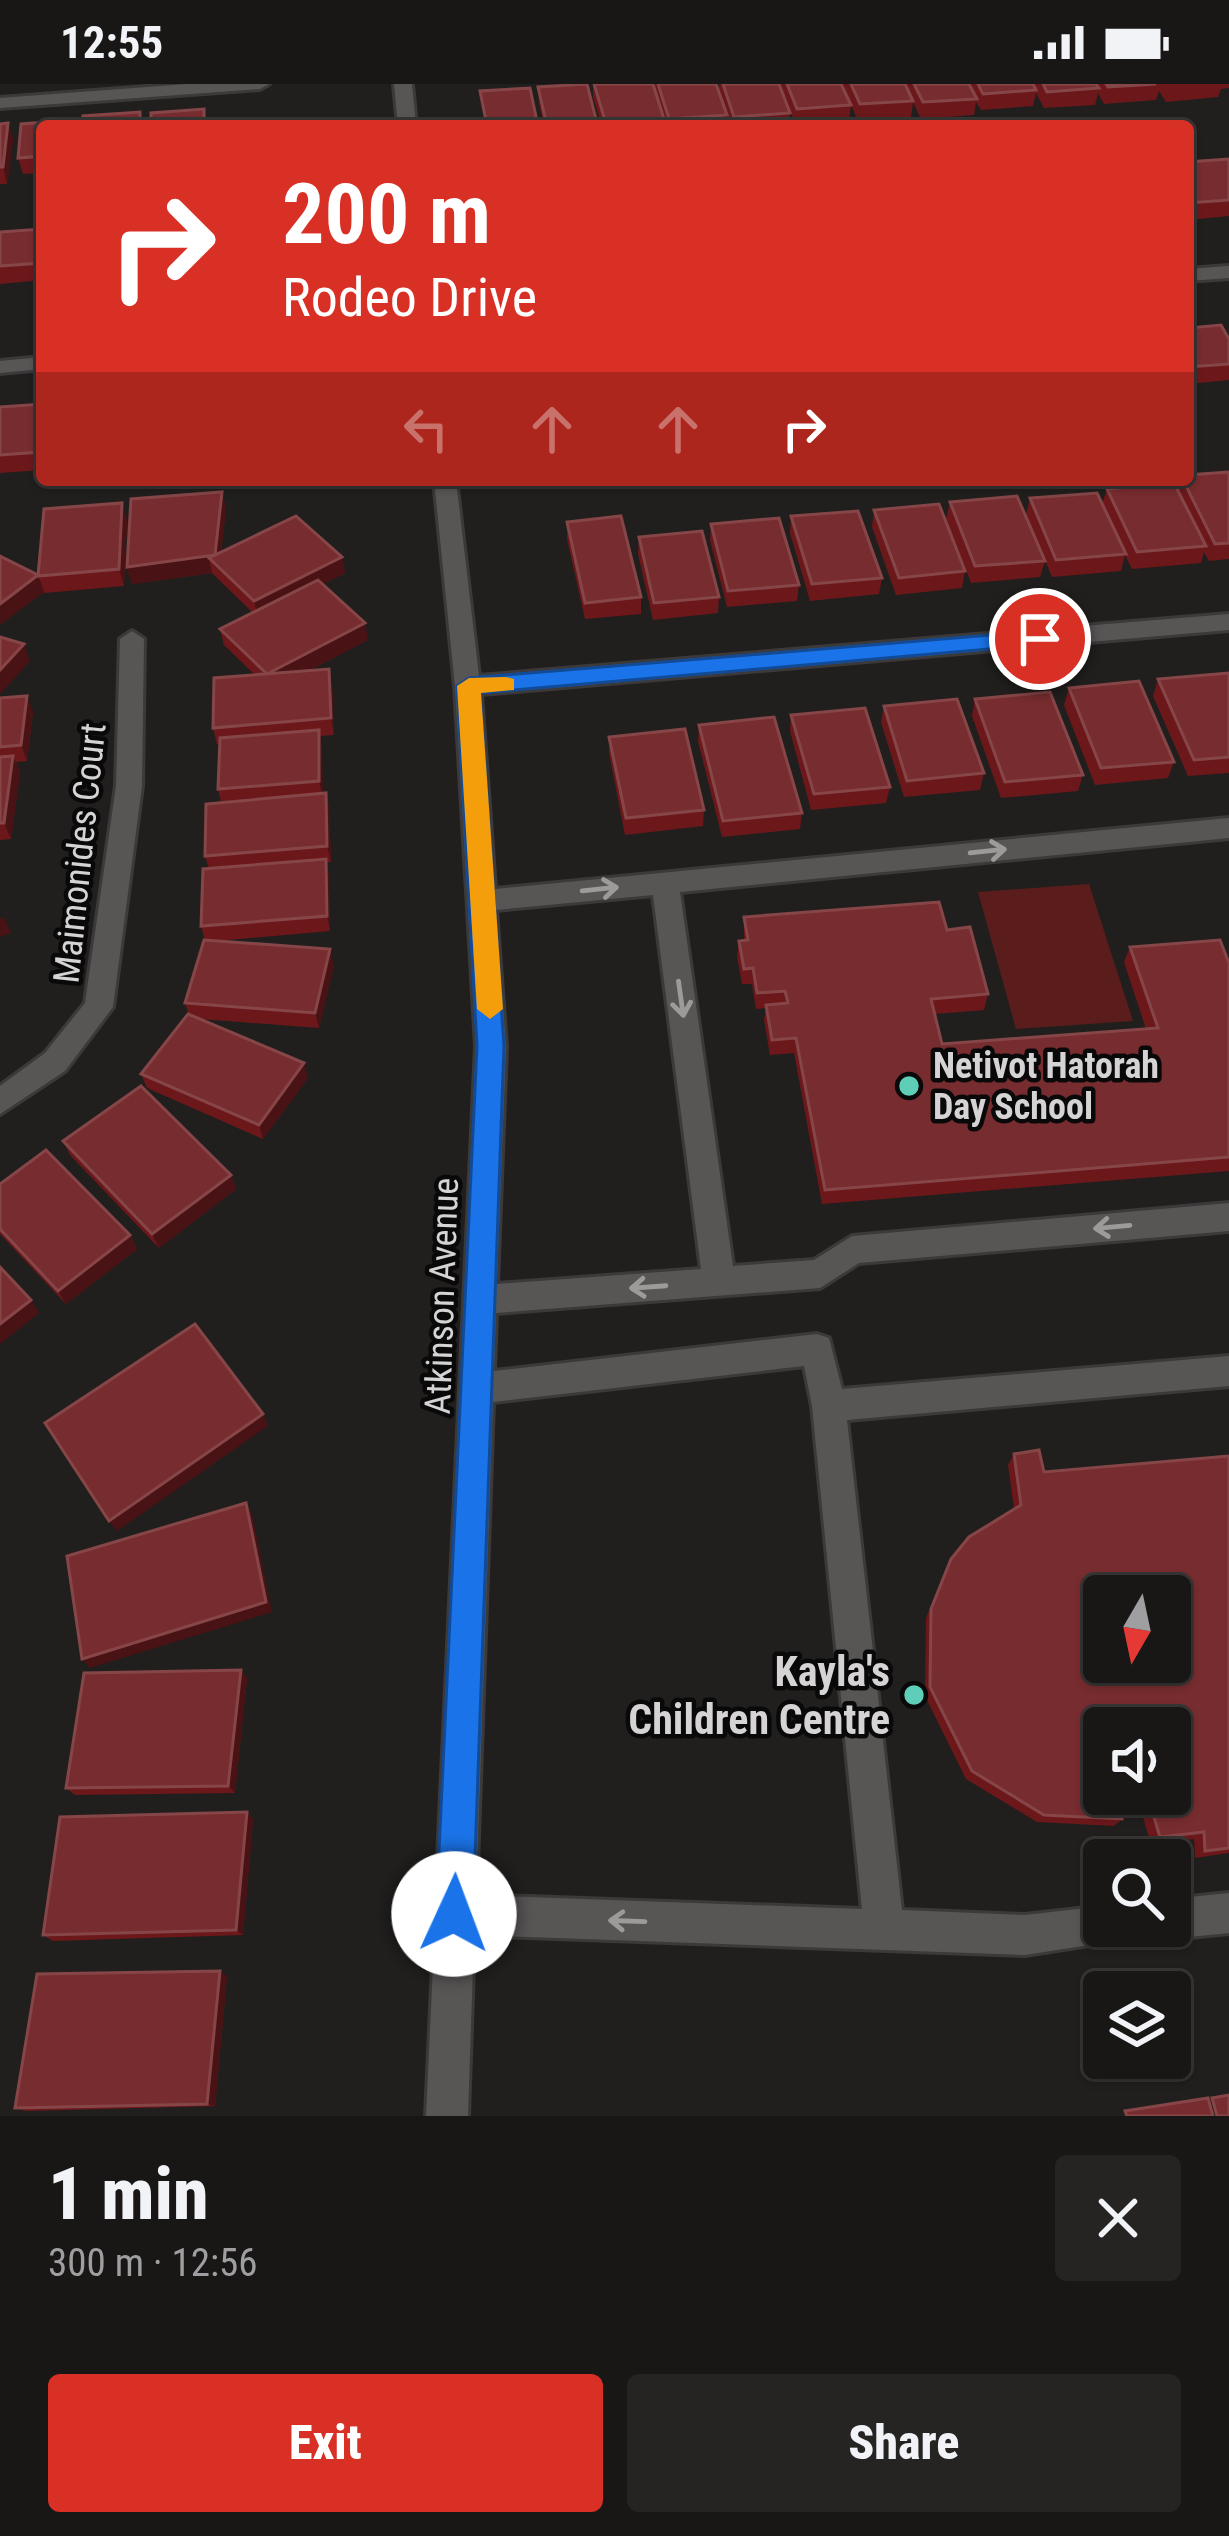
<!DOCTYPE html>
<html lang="en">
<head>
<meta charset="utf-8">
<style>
  :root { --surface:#191716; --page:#262423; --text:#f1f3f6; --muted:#9f9fa1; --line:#373635; --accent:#d93025 }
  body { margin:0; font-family:"Roboto Condensed",sans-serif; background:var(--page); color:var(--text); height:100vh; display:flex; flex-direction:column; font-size:45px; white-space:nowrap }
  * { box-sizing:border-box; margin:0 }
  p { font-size:39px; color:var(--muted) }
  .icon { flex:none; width:66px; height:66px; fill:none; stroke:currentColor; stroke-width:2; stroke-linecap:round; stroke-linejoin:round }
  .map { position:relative; height:2032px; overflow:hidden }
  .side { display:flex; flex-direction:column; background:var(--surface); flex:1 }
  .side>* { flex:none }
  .hud { position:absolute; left:36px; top:36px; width:1158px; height:366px; border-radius:12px; box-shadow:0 3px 9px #0004,0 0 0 3px var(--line); background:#d93025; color:#fff; overflow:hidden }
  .needle { width:78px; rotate:189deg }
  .controls { position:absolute; left:1083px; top:1491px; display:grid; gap:24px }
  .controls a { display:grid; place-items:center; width:108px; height:108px; border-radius:12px; background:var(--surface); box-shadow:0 3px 9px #0004,0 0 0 3px var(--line); font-size:60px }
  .pin { position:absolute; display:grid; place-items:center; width:102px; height:102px; color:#fff; margin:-51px; border:6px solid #fff; border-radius:50%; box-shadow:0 3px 12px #0007 }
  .me { position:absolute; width:132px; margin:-66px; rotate:2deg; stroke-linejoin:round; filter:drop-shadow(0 0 9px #0008) }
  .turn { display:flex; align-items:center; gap:42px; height:252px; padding:0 48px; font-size:54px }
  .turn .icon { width:156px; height:156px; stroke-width:2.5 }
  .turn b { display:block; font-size:84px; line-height:102px }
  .lanes { display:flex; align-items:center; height:114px; padding:0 48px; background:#0003; justify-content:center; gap:60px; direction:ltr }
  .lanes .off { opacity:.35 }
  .round { display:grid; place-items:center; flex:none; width:126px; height:126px; border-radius:12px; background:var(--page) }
  .headline { display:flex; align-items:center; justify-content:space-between; height:204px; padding:0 48px }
  h1 { font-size:72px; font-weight:800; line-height:90px }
  .primary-button { display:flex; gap:24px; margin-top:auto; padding:24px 48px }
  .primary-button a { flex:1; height:138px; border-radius:12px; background:var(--accent); color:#fff; font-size:48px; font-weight:800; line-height:138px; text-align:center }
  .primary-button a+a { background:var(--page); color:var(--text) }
  .status { display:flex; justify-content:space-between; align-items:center; height:84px; padding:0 60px; background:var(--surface); direction:ltr }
  .status svg { height:33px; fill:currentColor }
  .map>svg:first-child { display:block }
</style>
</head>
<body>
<div class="status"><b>12:55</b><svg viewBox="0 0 49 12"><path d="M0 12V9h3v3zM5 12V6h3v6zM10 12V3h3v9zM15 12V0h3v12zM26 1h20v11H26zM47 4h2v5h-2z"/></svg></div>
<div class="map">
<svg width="1229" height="2032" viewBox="0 0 1229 2032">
  <rect width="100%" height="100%" fill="#211f1e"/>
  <path fill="#5b1d1b" d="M1089,800L1133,937L1016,945L978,808Z"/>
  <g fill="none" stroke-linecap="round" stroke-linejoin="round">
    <g stroke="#3b3939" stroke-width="6">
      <g id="minor">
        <path d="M187,0H269L260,5L0,24V14Z"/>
        <path d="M394,0H412L416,42H398Z"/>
        <path d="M1229,182V194L1188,197V185Z"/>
        <path d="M42,273V285L0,289V277Z"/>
        <path d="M434,396H456L479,592L1229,530V546L481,610L495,805L1229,734V754L680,808L733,1182L814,1176L852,1152L1229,1119V1147L859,1179L820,1204L496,1229L494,1287L817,1250L829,1254L842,1305L1229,1272V1302L847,1336L902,1826L1025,1831L1104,1822V1842H1127L1121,1856L1025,1871L474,1851L468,2032H426L476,962L455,602ZM653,811L701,1185L497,1200L506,962L496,826ZM804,1282L812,1322L862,1825L476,1811L493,1318Z"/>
        <path d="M132,547L144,555L142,702L113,923L65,987L0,1030V1002L45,969L85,919L116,702L120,555Z"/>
        <path d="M1229,1809V1849L1170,1855L1156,1849L1153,1842H1170V1815Z"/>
      </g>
    </g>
    <use href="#minor" fill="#585555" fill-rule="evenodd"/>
  </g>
  <g fill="#6c181b">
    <path d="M587,0L597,42H544L539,19L538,3Z"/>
    <path d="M593,0H653L655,8V0H716L727,31L726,42H665L664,38V42H602L593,13Z"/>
    <path d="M719,0H779L780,2V0H841L851,21L849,37L796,41L785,15L790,29L789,42H731L719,7Z"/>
    <path d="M842,0H1229V4L1221,5L1218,13L1166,18L1159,7L1156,16L1104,20L1098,9L1095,21L1044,24L1036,9L1033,22L981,26L976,18L974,31L921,35L913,18L911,33L858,37Z"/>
    <path d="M71,36L73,42H42V89L23,90L18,74L21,40Z"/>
    <path d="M8,39L13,56L7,100H0V40Z"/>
    <path d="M1229,75V132L1188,136V78Z"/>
    <path d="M42,145V196L0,200V148Z"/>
    <path d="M1188,244L1229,255V296L1188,300Z"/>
    <path d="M42,320V386L0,389V323Z"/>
    <path d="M1229,388V475L1209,477L1204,468L1201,479L1132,485L1125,471L1121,487L1052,493L1026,431L1030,414L1102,420L1107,405H1177L1180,396Z"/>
    <path d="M950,418L1045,477L1040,493L971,499L946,435Z"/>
    <path d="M226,425L221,468L342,473L345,489L323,500L368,556L308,587L329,585L332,602L334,651L320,652L322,663V710L326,709L329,725L331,778H326L329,791L330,847L217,857L334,881L319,944L200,935L308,994L263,1055L147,1004L141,990L189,931L185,919L205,856L201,842L209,785L205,772L221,718L218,705L219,660H217L213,644L255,591L224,561L220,545L252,528L212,489L132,500L127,483Z"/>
    <path d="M874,426L965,487L962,504L896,511L872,443Z"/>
    <path d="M791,432L882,494L879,510L810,517L790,449Z"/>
    <path d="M127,436L124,502L44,509L38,492Z"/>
    <path d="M567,438L641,513V530L585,535L567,455Z"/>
    <path d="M711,440L799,501L797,517L727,523L710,456Z"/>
    <path d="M639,453L719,513L718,529L653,536L638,470Z"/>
    <path d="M1229,589V689L1188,692L1153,612L1158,595Z"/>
    <path d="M1069,604L1174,678L1168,694L1095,701L1064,621Z"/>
    <path d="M0,614L33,628L27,677L16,678L20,688L11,755L0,756Z"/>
    <path d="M975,615L1083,691L1078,707L1001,714L972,632Z"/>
    <path d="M884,622L984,689L980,706L904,713L881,638Z"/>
    <path d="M791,631L890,703L886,719L811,726L790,647Z"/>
    <path d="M699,641L802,729L800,745L722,753L698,657Z"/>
    <path d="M609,653L704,726L703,742L625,751L609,669Z"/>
    <path d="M744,833L947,846L988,910L984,926L935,930L942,960L1146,945L1124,878L1130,863L1229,879V1087L822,1120L794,969L770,971L764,936L766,924L756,925L752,900H742L737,872L739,857L744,856Z"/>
    <path d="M63,1057L231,1091L236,1105L159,1164L70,1071Z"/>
    <path d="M0,1100L130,1151L137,1165L66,1220L0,1150Z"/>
    <path d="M1014,1370L1044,1388L1229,1372V1769L1195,1774L1194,1755L1151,1760L1136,1710H1170L1104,1644L1122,1735L1114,1742L1037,1738L966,1695L925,1612L926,1534L946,1485L1014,1425L1008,1381Z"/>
    <path d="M241,1586L247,1594L235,1709L75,1711L66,1704Z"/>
    <path d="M247,1728L253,1735L243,1851L53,1857L43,1851Z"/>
    <path d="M227,1892L215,2022L26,2027L15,2024Z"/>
  </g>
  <g fill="#491214">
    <path d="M8,39L13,56L7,100L3,83Z"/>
    <path d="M222,408L226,425L219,484L209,474L212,489L132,500L127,483Z"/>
    <path d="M122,419L127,436L124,502L119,485Z"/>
    <path d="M342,473L345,489L258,533L254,517Z"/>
    <path d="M38,491L44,508L0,541V520Z"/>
    <path d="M365,539L368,556L270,606L267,590Z"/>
    <path d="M24,560L30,577L0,610V586Z"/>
    <path d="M329,585L332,602L334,651L331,634Z"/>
    <path d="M27,612L33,628L27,677L21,661Z"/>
    <path d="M319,646L322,663L323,714L319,697Z"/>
    <path d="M13,672L20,688L11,755L4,739Z"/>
    <path d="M326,709L329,725L331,778L327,762Z"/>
    <path d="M326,775L329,791L330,847L327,832Z"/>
    <path d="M4,833L11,849L0,853V835Z"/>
    <path d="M330,865L334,881L319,944L315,929Z"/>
    <path d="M304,979L308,994L263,1055L259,1041Z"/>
    <path d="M231,1091L236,1105L159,1164L152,1150Z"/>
    <path d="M130,1151L137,1165L66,1220L58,1207Z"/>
    <path d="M31,1216L39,1229L0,1260V1240Z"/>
    <path d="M263,1330L268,1342L117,1447L109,1437Z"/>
    <path d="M246,1419L252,1430L272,1528L90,1584L82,1575Z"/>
    <path d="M241,1586L247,1594L235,1709L228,1702Z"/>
    <path d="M247,1728L253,1735L243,1851L236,1846Z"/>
    <path d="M220,1887L227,1892L215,2022L207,2020Z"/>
  </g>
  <g fill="#772c2f" stroke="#864648" stroke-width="3" fill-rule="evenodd">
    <path d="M587,0L597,39L547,42L538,3Z"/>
    <path d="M594,0H653L664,35L606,40Z"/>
    <path d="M658,0H716L727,31L669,35Z"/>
    <path d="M723,0H779L790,29L734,33Z"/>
    <path d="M787,0H841L851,21L797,25Z"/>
    <path d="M851,0H905L913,17L860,20Z"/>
    <path d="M914,0H969L977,15L923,18Z"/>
    <path d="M978,0H1033L1036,6L983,10Z"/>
    <path d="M1043,0H1096L1099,4L1047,8Z"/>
    <path d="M1106,0H1156L1108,3Z"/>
    <path d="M530,4L538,42H487L480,7Z"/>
    <path d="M204,25V42H151V29Z"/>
    <path d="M140,28V42H83V32Z"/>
    <path d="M71,36V42H42V72L18,74L21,40Z"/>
    <path d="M8,39L3,83H0V40Z"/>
    <path d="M1229,75V116L1188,119V78Z"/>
    <path d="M42,145V179L0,182V148Z"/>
    <path d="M1221,241L1229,255V280L1188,283V244Z"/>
    <path d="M42,320L40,368L0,371V323Z"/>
    <path d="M1229,388V459L1215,460L1183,396H1188V391Z"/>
    <path d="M1174,399L1206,462L1137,468L1107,405Z"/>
    <path d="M222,408L215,471L127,483L131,415Z"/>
    <path d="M1097,409L1126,470L1056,476L1030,414Z"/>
    <path d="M1017,412L1045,477L975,482L950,418Z"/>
    <path d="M122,419L119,485L38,492L44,425Z"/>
    <path d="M939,420L965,487L899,494L874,426Z"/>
    <path d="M858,427L882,494L812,500L791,432Z"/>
    <path d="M296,432L342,473L254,517L209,474Z"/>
    <path d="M621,432L641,513L585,519L567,438Z"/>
    <path d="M779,434L799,501L728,507L711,440Z"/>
    <path d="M702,447L719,513L654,519L639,453Z"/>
    <path d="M0,472L38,491L0,520Z"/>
    <path d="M318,496L365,539L267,590L220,545Z"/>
    <path d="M0,553L24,560L0,586Z"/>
    <path d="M329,585L331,634L213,644L214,594Z"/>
    <path d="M1229,589V673L1194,676L1158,595Z"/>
    <path d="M1139,597L1174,678L1101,684L1069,604Z"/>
    <path d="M1050,608L1083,691L1005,698L975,615Z"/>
    <path d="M27,612L21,661L0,663V614Z"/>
    <path d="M957,615L984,689L907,697L884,622Z"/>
    <path d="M865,624L890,703L814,710L791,631Z"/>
    <path d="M774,633L802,729L723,737L699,641Z"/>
    <path d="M685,645L704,726L626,734L609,653Z"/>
    <path d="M319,646V697L218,705L220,654Z"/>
    <path d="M13,672L4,739H0V673Z"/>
    <path d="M326,709L327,762L205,772L206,720Z"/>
    <path d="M326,775L327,832L201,842L203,785Z"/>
    <path d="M939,818L947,846L970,843L988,910L931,915L942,960L1158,944L1130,863L1220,856L1229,879V1073L825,1106L796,954L772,956L766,921L788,919L785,907L757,909L753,884L744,885L739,857L748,856L744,833Z"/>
    <path d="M204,856L330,865L315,929L185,919Z"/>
    <path d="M188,930L304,979L259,1041L141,990Z"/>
    <path d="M141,1002L231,1091L152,1150L63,1057Z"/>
    <path d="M46,1066L130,1151L58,1207L0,1145V1100Z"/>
    <path d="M0,1183L31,1216L0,1240Z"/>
    <path d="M195,1240L263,1330L109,1437L45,1339Z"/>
    <path d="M1039,1366L1044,1388L1229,1372V1764L1205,1767L1204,1748L1160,1753L1147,1710H1170V1644H1104V1710H1117L1122,1735L1044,1731L972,1687L930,1603L931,1525L951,1475L969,1453L1021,1421L1014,1370ZM1104,1512H1170V1578H1104Z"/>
    <path d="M246,1419L266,1518L82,1575L67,1472Z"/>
    <path d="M241,1586L228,1702L66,1704L84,1589Z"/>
    <path d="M247,1728L236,1846L43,1851L60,1733Z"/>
    <path d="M220,1887L207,2020L15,2024L37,1890Z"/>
    <path d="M1229,2011V2032H1217L1212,2014Z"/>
    <path d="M1208,2014L1213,2032H1127L1125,2027Z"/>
  </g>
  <defs><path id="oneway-shaft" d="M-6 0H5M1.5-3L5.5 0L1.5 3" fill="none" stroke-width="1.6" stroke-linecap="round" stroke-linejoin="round" transform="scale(3)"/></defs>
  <g stroke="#9d9a9a">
    <use href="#oneway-shaft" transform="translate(988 767) rotate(-6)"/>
    <use href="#oneway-shaft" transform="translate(600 805) rotate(-6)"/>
    <use href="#oneway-shaft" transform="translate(681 915) rotate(82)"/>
    <use href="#oneway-shaft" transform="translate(1112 1143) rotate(175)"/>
    <use href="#oneway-shaft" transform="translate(648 1203) rotate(176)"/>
    <use href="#oneway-shaft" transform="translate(627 1837) rotate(-178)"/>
  </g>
  <path fill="#1a73e8" stroke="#114b97" stroke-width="3" d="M1040,547L1051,555L1048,560L480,609L504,962L473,1830L467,1843L454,1848L442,1843L436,1830L477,962L457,602L469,594Z"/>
  <path fill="#f59e0b" d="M506,593L514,595V606L481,609L503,925L490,935L477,925L457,602L469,594Z"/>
  <g fill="#5eceb8" stroke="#0a0909" stroke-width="4.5">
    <circle cx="909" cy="1002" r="12"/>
    <circle cx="914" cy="1611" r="12"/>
  </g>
  <g text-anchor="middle" stroke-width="9" stroke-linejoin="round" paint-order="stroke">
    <g font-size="36" fill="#d5d3d3" stroke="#0a0909">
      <text transform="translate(79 769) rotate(-84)" y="13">Maimonides Court</text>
      <text transform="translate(441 1212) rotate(-88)" y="13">Atkinson Avenue</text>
    </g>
    <g font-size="36" font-weight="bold" fill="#d5d3d3" stroke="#0a0909" text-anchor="start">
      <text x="933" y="994">Netivot Hatorah<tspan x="933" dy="41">Day School</tspan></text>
    </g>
    <g font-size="42" font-weight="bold" fill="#d5d3d3" stroke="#0a0909" text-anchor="end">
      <text x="890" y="1602">Kayla's<tspan x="890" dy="48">Children Centre</tspan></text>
    </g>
  </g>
</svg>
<div class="controls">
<a><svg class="needle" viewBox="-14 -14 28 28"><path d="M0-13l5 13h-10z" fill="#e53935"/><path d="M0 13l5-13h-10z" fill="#9f9fa1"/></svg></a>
<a><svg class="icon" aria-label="sound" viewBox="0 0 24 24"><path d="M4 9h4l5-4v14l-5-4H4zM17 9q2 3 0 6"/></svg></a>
<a><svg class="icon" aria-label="search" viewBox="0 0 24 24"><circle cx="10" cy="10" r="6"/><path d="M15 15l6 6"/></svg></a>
<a><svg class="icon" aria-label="layers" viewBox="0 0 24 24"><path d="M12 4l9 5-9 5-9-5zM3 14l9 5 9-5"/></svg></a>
</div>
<div class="pin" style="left:1040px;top:555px;background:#d93025"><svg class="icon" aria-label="arrive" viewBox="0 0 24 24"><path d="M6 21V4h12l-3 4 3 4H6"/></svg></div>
<svg class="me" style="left:454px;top:1830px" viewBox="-20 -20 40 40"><circle r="19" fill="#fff"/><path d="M0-13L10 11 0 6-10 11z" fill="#1a73e8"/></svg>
<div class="hud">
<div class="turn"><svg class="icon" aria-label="right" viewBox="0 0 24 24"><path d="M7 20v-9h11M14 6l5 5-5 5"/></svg><div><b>200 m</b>Rodeo Drive</div></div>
<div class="lanes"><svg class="icon off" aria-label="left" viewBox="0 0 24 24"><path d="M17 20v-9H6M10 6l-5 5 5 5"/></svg><svg class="icon off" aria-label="ahead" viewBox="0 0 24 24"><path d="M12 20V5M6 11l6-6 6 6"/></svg><svg class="icon off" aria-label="ahead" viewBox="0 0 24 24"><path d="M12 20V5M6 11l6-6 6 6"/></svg><svg class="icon" aria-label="right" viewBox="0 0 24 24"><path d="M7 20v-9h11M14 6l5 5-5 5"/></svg></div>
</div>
</div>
<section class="side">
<div class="headline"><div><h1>1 min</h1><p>300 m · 12:56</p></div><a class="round"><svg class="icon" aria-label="close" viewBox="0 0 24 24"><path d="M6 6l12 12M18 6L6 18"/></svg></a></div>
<div class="primary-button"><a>Exit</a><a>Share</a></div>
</section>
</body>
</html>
